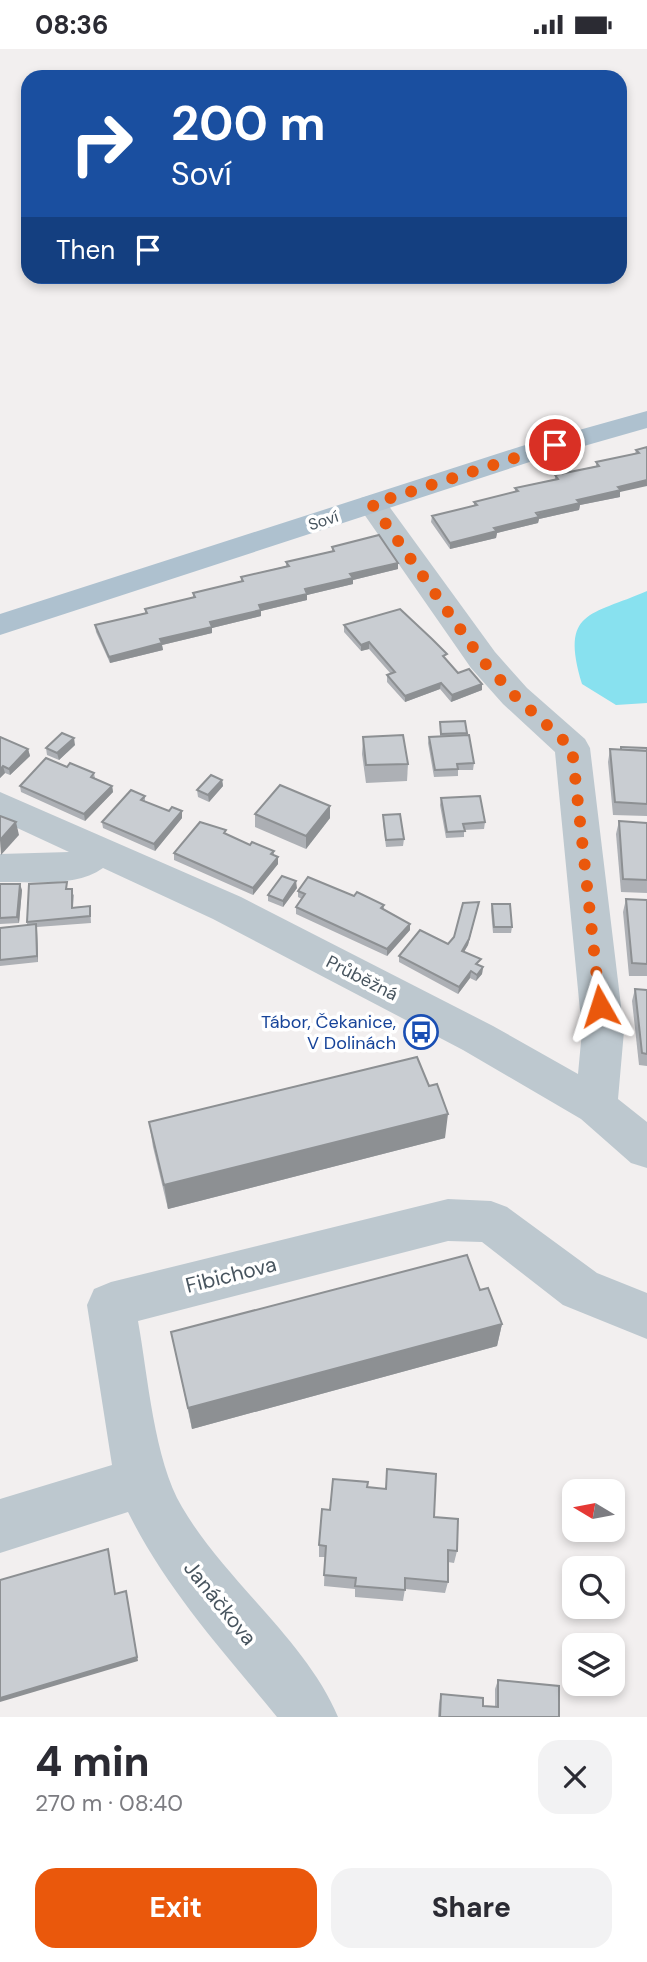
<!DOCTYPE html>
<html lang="en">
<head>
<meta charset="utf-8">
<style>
  :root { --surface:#fff; --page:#f2f2f3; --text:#2b2b33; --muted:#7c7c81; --accent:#ea580c }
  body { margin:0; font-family:"DM Sans",sans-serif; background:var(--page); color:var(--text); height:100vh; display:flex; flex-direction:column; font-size:26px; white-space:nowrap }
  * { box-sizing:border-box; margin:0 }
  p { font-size:23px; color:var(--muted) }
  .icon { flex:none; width:38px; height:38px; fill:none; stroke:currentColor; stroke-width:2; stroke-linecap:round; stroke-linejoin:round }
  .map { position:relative; height:1668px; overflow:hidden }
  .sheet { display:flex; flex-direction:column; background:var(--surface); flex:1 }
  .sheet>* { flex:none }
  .hud { position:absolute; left:21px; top:21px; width:606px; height:214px; border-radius:21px; box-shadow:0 4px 10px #0003; background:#1a4fa0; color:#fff; overflow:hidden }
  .needle { width:46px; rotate:280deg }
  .buttons { position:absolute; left:562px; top:1430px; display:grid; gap:14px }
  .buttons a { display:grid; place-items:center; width:63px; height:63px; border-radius:14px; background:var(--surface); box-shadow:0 4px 10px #0003; font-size:35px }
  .pin { position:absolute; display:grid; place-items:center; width:60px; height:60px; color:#fff; margin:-30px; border:4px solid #fff; border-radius:50%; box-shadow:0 2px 7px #0007 }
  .me { position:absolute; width:77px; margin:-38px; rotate:354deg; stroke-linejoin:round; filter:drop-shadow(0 0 5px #0008) }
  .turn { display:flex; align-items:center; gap:24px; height:147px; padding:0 35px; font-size:32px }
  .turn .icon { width:91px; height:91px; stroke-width:2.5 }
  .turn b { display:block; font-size:49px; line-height:60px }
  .then { display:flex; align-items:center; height:66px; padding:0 35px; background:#0003; gap:14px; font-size:26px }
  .round { display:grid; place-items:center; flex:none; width:74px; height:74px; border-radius:21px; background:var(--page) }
  .summary { display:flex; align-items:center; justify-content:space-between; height:119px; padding:0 35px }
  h1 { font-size:42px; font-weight:800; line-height:52px }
  .cta { display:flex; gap:14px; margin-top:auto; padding:14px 35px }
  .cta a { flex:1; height:80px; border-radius:21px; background:var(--accent); color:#fff; font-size:28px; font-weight:800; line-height:80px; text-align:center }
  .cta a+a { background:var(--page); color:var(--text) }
  .status { display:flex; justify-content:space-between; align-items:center; height:49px; padding:0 35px; background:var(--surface); direction:ltr }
  .status svg { height:19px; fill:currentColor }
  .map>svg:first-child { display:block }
</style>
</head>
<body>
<div class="status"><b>08:36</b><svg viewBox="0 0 49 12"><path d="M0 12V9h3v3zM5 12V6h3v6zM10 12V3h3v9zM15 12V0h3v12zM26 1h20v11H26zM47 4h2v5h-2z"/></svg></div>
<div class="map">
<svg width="647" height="1668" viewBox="0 0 647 1668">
  <rect width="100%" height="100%" fill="#f2efef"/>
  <path fill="#88e1ef" d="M647,542V654L616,656L582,635C560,561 590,567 647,542Z"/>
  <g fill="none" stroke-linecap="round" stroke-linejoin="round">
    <g fill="#bdc8cf" fill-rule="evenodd">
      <path d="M372,446L383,449L495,603L527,639L585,690L590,699L624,982L618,1050L647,1073V1119L631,1114L581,1070L463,1001L213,870L103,819C75,839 34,832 0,833V805L69,803L0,771V743L241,848L493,977L578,1025L582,982L555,703L503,655L471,619L357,455L361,449Z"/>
      <path d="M448,1150L491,1152L507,1158L597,1224L647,1244V1290L563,1256L482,1193L448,1192L138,1272C148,1327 154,1411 182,1458C225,1532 306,1591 338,1668H277C223,1602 166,1540 128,1463L0,1504V1450L112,1416L87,1256L94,1240L111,1233Z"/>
    </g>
    <path fill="#aec1cf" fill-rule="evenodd" d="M647,362V379L542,409L0,586V565L522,397Z"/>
  </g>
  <g fill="#adb0b5">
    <path d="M647,398L620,443V448L580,456L579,461L539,470L538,474L497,484L496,489L450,500L431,473L432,467L474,457V453L515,443V439L555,430V426L596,417V413L635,405L636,401Z"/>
    <path d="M332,498L398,514V520L353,531V535L307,546V551L261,562V567L212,579V584L162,596L163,601L110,614L96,583L95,576L145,564V560L193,549V544L241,533V528L286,517V513L332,502Z"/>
    <path d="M344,576L446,611L458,624L482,635V641L451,653L440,640L405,653L387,633V626L391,625L369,600L361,602L344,583Z"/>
    <path d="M440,673L467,684L474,714L473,721H458V727L434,728L428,694L429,688L440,687Z"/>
    <path d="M0,688L28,700L30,707L10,726L5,724L0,729Z"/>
    <path d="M363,688L408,715L407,732L366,734L362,705Z"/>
    <path d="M75,696L59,711L47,706L46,699Z"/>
    <path d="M621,698L647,699V767L613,766L608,713L610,700L620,701Z"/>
    <path d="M67,718L94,724L95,729L112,737L113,743L85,772L21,743L20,737Z"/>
    <path d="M222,731L223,737L209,753L198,748L197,741Z"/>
    <path d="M145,747V752L182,769L155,802L103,779L102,773Z"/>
    <path d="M441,749L485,773L484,780L464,781V788L446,789L440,756Z"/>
    <path d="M330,757V769L306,800L255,778V765Z"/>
    <path d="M383,766L404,790L403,797L386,798L383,773Z"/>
    <path d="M619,772L647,774V844L621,843L616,785Z"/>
    <path d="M226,785L250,796L274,802V806L278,808V815L253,846L174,811V804Z"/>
    <path d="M0,835L22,841L19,874L0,875Z"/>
    <path d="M297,839L283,858L268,852V846Z"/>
    <path d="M68,840L74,846L73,858L90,857L91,874L37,878L38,913L0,917V879L27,876V873Z"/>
    <path d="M298,842L354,847L384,856V861L410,881L387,907L296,865V858L302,850L298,848Z"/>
    <path d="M626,850L647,851V927H629L623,863Z"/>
    <path d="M479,853L468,896L464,903L480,917L483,918L482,925L476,932L470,929L458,945L399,913V907L448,895L454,888Z"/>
    <path d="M492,855L512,878L511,884H493L491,861Z"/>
    <path d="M635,940L647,941V1017L639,1016L632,952Z"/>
    <path d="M149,1073L445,1089L168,1160L153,1098Z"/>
    <path d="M480,1241L502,1275L497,1297L192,1380L171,1283Z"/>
    <path d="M387,1420L434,1468L457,1502L454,1514L448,1513V1533L445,1544L405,1540L403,1552L355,1548V1540L324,1537L325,1508H319V1496L330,1461L368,1438L386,1440Z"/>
    <path d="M498,1631L559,1668H438L439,1654L441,1645L483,1657L495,1658V1640Z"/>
  </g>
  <g fill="#8d9093">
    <path d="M647,431V437L620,443V448L580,456L579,461L539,470L538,474L497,484L496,489L450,500V494L618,438Z"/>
    <path d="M398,514V520L353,531V535L307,546V551L261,562V567L212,579V584L162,596L163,601L110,614L109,608L160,590L350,525Z"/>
    <path d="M369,593V600L361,602V596Z"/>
    <path d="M441,634L440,640L405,653V647Z"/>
    <path d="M482,635V641L451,653L452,646Z"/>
    <path d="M74,689L75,696L59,711L57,704Z"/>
    <path d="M28,700L30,707L10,726L9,720Z"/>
    <path d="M3,717L5,724L0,729V721Z"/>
    <path d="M222,731L223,737L209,753L208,746Z"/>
    <path d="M112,737L113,743L85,772L84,765Z"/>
    <path d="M330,757V769L306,800V787Z"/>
    <path d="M182,762V769L155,802L154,795Z"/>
    <path d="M16,773L19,786L1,806L0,791Z"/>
    <path d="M278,808V815L253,846V839Z"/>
    <path d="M296,832L297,839L283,858V852Z"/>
    <path d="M20,835L22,841L19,874L17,868Z"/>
    <path d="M479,853L468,896L461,908L462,902Z"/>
    <path d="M36,875L37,881L38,913L37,907Z"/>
    <path d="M410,875V881L387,907V900Z"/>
    <path d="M483,918L482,925L476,932L477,926Z"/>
    <path d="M471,922L470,929L458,945L459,938Z"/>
    <path d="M448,1065L445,1089L168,1160L164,1136Z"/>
    <path d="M502,1275L497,1297L192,1380L188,1359Z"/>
    <path d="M126,1542L138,1612L0,1653V1649Z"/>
  </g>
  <g fill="#c9cdd2" stroke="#8d9093" stroke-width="2">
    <path d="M647,398V431L618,438L621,441L577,451L580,454L536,464L539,468L494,479L497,482L450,494L432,467L477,456L474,453L518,442L515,439L558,430L555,426L599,417L596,413L639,404L636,401Z"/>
    <path d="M379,486L398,514L350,525L353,529L305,540L307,545L259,556L261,561L210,573L212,578L160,590L162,594L109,608L95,576L147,564L145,560L195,548L193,544L243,532L241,528L289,517L286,513L334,502L332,498Z"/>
    <path d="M400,560L432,590L447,605L443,607L458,624L469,620L482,635L452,646L441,634L405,647L387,626L395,623L369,593L361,596L344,576Z"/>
    <path d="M465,672L467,684L441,685L440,673Z"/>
    <path d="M62,684L74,689L57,704L46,699Z"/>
    <path d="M403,686L408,715L366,716L363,688Z"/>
    <path d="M469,686L474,714L457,715L458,720L435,721L429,688Z"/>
    <path d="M0,688L28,700L9,720L3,717L0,721Z"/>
    <path d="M621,698L647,699V702L621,701Z"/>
    <path d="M610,700L647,702V755L615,753Z"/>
    <path d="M46,709L67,718L70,714L94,724L91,728L112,737L84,765L20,737Z"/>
    <path d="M211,726L222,731L208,746L197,741Z"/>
    <path d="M280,736L330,757L306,787L255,765Z"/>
    <path d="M131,741L145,747L141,751L169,762L172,758L182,762L154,795L102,773Z"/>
    <path d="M480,747L485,773L463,775L465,782L447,783L441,749Z"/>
    <path d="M400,765L404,790L386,791L383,766Z"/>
    <path d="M0,767L16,773L0,791Z"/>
    <path d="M619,772L647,774V831L623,830Z"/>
    <path d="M200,773L226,781L224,784L250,796L252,793L274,802L271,805L278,808L253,839L174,804Z"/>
    <path d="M282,827L296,832L283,852L268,846Z"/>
    <path d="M308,828L354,847L357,843L384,856L381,859L410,875L387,900L296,858L305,845L298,842Z"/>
    <path d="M67,833L66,840H72V859L90,857V867L27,873L29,835Z"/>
    <path d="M0,835H20L17,868L0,869Z"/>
    <path d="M626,850L647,851V915L632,914Z"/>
    <path d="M479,853L469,890L462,902L481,910L476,915L483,918L477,926L471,922L459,938L399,907L420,881L448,895L454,888L463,854Z"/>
    <path d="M492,855H510L512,878H494Z"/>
    <path d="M36,875L37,907L0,911V879Z"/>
    <path d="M635,940L647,941V1005L642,1004Z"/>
    <path d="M417,1008L429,1037L437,1035L448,1065L164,1136L149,1073Z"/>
    <path d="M467,1206L480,1241L488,1239L502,1275L188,1359L171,1283Z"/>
    <path d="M387,1420L436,1425L434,1468L458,1470L457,1502L448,1501V1533L405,1529V1541L355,1537L356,1529L324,1526L326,1497L319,1496L322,1460L330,1461L333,1430L368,1433L367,1438L386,1440Z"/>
    <path d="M108,1500L115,1545L126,1542L137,1608L0,1649V1531Z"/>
    <path d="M498,1631L559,1637V1668H440L441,1645L483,1649V1657L498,1658Z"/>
  </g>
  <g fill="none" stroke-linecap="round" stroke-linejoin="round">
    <path stroke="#ea580c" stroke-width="12" stroke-dasharray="0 21.6" d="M555,396L372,455L482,611L515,647L572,699L600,957"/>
  </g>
  <defs>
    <g id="bus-ring" transform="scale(1.75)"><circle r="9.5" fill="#fff" stroke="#1a4fb4" stroke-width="1.5"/><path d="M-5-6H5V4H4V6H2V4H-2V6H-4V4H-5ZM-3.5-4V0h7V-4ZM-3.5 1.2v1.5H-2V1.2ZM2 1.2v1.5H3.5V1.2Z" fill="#1a4fb4"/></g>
  </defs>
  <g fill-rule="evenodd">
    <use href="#bus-ring" x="421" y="983"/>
  </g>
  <g text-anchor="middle" stroke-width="7" stroke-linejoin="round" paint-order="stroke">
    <g font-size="16" fill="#47545e" stroke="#fff">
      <text transform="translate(323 471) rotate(-18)" y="6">Soví</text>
    </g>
    <g font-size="18" fill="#47545e" stroke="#fff">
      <text transform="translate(362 929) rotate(27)" y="6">Průběžná</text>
    </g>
    <g font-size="18" fill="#164399" stroke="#fff" text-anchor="end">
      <text x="396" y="979">Tábor, Čekanice,<tspan x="396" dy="21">V Dolinách</tspan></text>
    </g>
    <g font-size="21" fill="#47545e" stroke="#fff">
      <text transform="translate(231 1226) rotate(-14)" y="7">Fibichova</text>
      <text transform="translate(220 1554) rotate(51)" y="7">Janáčkova</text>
    </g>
  </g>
</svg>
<div class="buttons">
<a><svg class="needle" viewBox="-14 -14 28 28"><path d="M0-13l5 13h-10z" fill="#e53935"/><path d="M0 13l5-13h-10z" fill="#7c7c81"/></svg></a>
<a><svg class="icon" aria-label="search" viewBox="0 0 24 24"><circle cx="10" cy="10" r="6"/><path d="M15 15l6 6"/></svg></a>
<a><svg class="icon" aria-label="layers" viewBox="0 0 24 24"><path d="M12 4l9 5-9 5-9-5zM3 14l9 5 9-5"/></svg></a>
</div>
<div class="pin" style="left:555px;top:396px;background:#d93025"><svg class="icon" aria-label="arrive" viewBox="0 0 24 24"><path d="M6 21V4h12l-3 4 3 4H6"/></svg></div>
<svg class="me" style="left:600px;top:957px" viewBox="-20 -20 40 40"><path d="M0-17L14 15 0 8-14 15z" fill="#ea580c" stroke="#fff" stroke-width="4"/></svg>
<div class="hud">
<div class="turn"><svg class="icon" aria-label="right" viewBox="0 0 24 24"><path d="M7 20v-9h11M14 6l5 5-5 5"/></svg><div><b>200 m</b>Soví</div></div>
<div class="then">Then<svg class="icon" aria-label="arrive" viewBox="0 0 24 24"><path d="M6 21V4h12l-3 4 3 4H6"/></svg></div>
</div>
</div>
<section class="sheet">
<div class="summary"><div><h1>4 min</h1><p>270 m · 08:40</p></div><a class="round"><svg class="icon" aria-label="close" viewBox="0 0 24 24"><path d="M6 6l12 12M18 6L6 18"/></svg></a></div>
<div class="cta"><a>Exit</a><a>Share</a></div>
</section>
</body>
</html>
